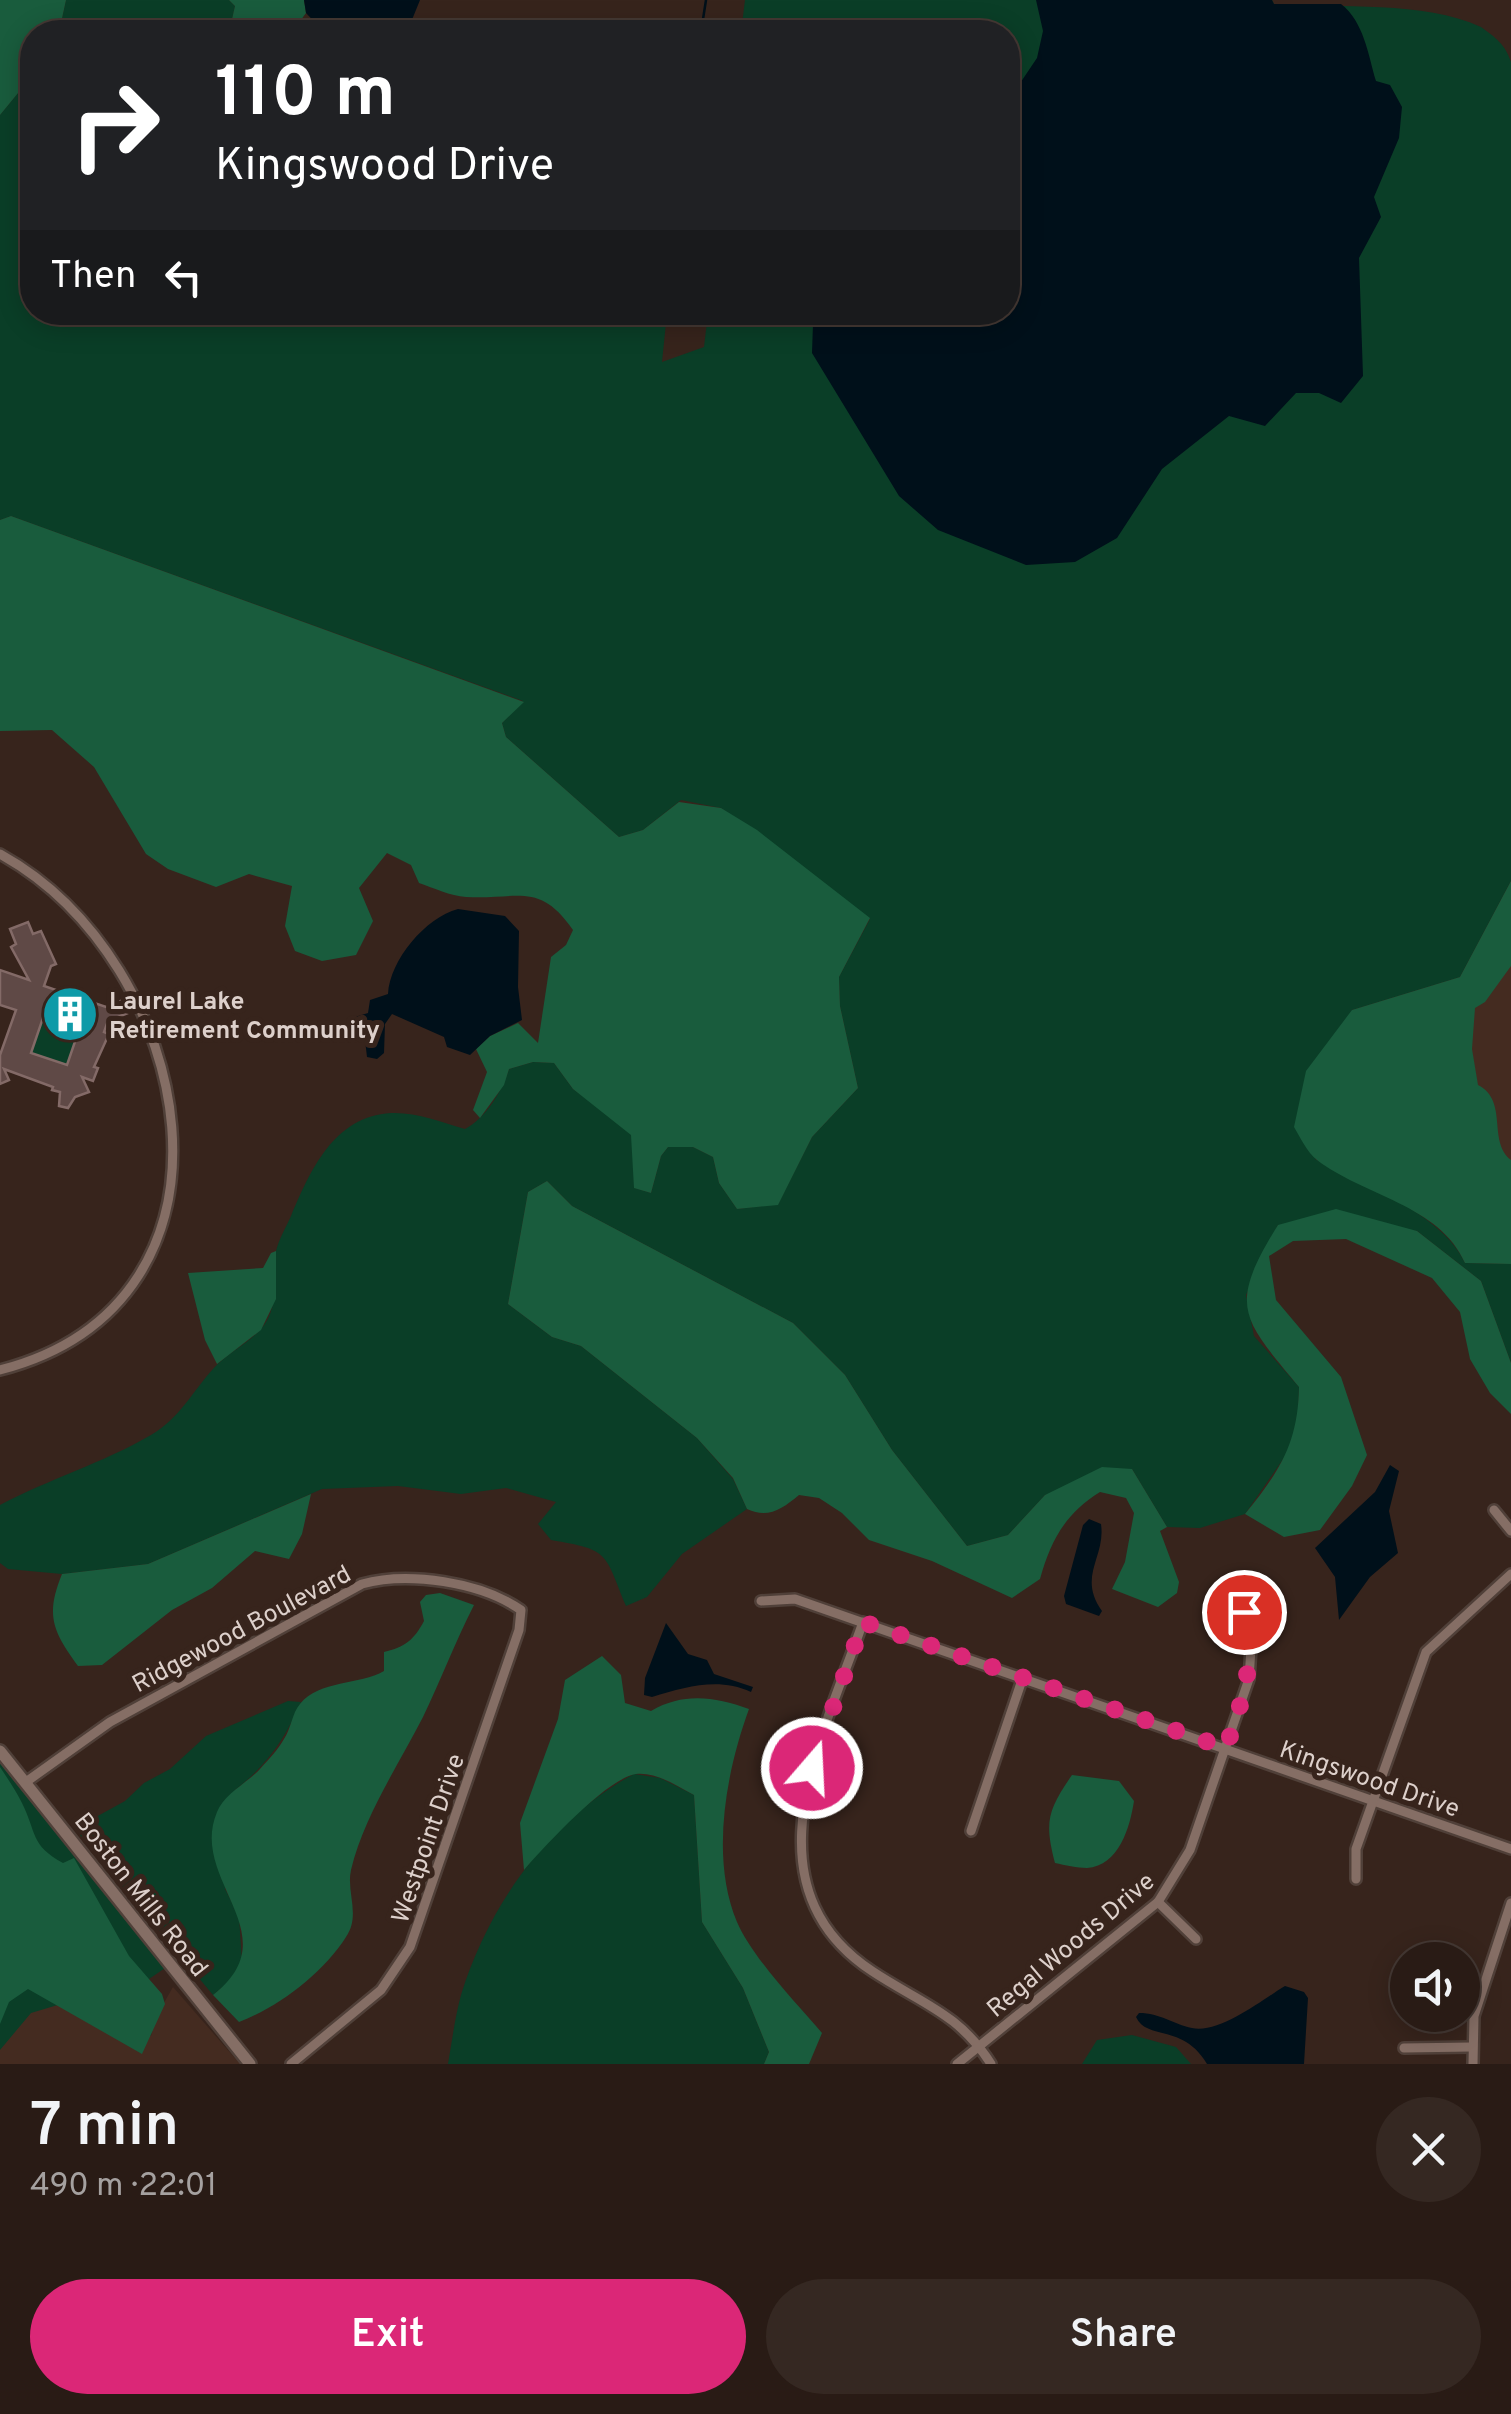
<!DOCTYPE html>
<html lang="en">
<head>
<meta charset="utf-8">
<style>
  :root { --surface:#291b15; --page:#352822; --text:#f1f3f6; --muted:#a5a1a0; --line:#453934; --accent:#db2777 }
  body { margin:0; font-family:Overpass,sans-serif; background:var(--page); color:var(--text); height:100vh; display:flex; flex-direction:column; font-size:38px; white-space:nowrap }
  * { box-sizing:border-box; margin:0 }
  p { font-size:32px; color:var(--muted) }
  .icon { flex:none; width:55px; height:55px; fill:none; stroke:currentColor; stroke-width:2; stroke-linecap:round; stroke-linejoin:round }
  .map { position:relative; height:2064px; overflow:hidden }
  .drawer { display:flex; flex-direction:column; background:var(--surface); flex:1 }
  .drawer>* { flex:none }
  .banner { position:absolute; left:20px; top:20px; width:1000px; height:305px; border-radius:40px; box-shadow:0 5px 25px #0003,0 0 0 2px var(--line); background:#202124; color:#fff; overflow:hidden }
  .tools { position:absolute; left:1390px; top:1942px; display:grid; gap:20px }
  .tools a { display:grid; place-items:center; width:90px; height:90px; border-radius:50%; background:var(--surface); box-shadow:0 5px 25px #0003,0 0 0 2px var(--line); font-size:50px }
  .pin { position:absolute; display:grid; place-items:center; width:85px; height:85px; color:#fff; margin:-42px; border:5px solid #fff; border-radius:50%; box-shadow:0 2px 10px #0007 }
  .me { position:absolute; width:110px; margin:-55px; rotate:19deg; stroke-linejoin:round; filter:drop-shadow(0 0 8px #0008) }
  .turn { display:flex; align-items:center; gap:35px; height:210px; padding:0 30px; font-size:45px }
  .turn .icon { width:130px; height:130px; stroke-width:2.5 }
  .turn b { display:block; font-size:70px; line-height:85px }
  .then { display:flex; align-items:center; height:95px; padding:0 30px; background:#0003; gap:20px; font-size:38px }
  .round { display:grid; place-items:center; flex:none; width:105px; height:105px; border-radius:52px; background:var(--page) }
  .overview { display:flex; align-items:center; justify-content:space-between; height:170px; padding:0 30px }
  h1 { font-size:60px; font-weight:600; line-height:75px }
  .action { display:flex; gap:20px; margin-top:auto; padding:20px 30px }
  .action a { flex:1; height:115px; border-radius:60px; background:var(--accent); color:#fff; font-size:40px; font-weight:600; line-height:115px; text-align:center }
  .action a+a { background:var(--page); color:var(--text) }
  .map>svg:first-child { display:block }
</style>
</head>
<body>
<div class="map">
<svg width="1511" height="2064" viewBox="0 0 1511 2064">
  <rect width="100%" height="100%" fill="#37241c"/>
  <g fill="#442b20">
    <path d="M1511,881V1218L1474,1202L1460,977Z"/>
    <path d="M173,1987L240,2064H0V2024L28,1989L151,2036L157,2015Z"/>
  </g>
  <g fill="#0a3e27">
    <path d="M66,0H229L235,6L230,28L245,32H59Z"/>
    <path d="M745,0H1272L1274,4C1342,9 1422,0 1481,27C1496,38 1505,44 1511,62V881L1460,977L1352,1010L1315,1159C1360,1182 1444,1215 1465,1263L1511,1264V1363L1481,1281L1417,1231L1278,1225L1246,1295L1254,1336L1299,1387L1298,1423L1290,1449L1245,1514L1200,1528L1167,1527L1132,1469L1045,1495L1008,1535L967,1546L892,1450L845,1375L793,1323L572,1206L547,1181L528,1192L508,1304L552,1337L581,1346L697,1438L733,1479L747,1509L682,1554L647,1597L626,1606C604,1552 610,1550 551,1540L538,1524L556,1502L506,1488L461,1494L398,1486L322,1489L148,1564L62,1574L8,1569L0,1563V1505C49,1479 103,1463 151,1435C180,1418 192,1392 213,1369C227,1353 246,1345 260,1330C282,1306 270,1279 276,1251C279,1239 286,1227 291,1216C310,1171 334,1116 391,1113C416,1112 441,1122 465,1129C486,1118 502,1091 509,1069L533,1062L554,1063L573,1089L619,1122L632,1135L635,1188L651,1193L661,1156L668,1147H693L713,1157L719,1183L737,1209L778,1204L812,1137L858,1088L840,1006L839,977L870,919L721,808L681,800L643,830L619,837L506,737L502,723L523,701L11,516L0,520V115L32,76V312L667,313L662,362L704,347L708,313L1008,312V32H741Z"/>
    <path d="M44,1015L80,1027L67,1065L31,1053Z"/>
    <path d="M288,1701L301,1702C285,1739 267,1765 235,1790L225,1889L239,1916L242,1962L230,1981L213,1995L80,1835L85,1823L125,1801L144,1783L170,1769L206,1736Z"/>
    <path d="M0,1751L76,1847L75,1855L165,1968L113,2004L71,2001L31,2013L0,2050Z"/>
    <path d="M634,1774L660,1778L694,1795L702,1922L743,1988L769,2052L764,2064H448C452,2041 455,2017 461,1995C489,1904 550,1819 634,1774Z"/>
    <path d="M1132,2035L1176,2047L1191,2064H1082L1097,2040Z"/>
  </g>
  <g fill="#195c3d">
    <path d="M0,0H66L59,32H32V76L0,115Z"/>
    <path d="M229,0H304L306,13L292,32H245L230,28L235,6Z"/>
    <path d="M11,516L524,702L502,723L506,737L619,837L643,830L679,802L721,808L757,830L870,918L839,977L840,1006L858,1088L812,1137L778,1205L737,1209L719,1183L713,1157L693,1147H668L661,1156L651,1193L634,1188L631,1135L573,1089L554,1063L533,1062L509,1069L504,1085L480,1118L473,1110L487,1072L476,1049L490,1036L518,1023L538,1043L551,957L566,945L573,930C539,881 518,900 466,897C450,896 434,888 419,883L411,865L387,853L359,888L373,921L356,955L322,961L295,951L285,926L292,886L249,874L216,887L168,869L146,854L94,767L52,730L0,731V520Z"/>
    <path d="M1511,881V966L1485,1002L1475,1008L1472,1049L1478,1085C1509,1101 1487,1141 1511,1160V1264L1465,1263C1440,1205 1362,1195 1317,1160C1307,1152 1300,1137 1294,1127L1306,1071L1352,1010L1460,977Z"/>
    <path d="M547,1181L572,1206L793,1323L845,1375L892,1450L967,1546L1008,1535L1045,1495L1102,1467L1132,1469L1167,1527L1160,1531L1179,1582L1177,1593L1158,1607L1112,1589L1125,1562L1134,1513L1126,1498L1100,1492C1065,1514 1051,1540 1040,1579L1012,1598L932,1561L869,1540L842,1513L819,1498L799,1495C782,1509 768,1519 747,1509L733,1478L697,1438L581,1346L552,1337L508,1304L528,1192Z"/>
    <path d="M1336,1209L1417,1231L1481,1281L1511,1363V1414L1490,1393L1470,1359L1460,1312L1432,1278L1346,1239L1293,1241L1269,1256L1276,1300L1341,1377L1367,1455L1352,1486L1320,1530L1284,1537L1245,1514C1280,1471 1298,1443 1299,1387C1242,1318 1227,1307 1278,1225Z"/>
    <path d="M276,1251V1299L261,1330L217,1364L205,1340L188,1273L263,1268L271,1253Z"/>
    <path d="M311,1494L302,1534L289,1559L255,1551L212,1588L172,1610L102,1665L78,1666C53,1631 45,1616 62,1574L148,1564Z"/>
    <path d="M440,1593L474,1605C455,1642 441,1680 423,1717C398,1766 364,1816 351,1870C346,1892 361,1915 346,1937C323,1973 279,2007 239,2022L213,1995C291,1934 188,1881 217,1812C224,1794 247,1783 260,1769C268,1760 278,1750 284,1739C291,1729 292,1713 300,1704C319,1680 360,1685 384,1671V1652C405,1647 414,1640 424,1621L420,1602L426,1595Z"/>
    <path d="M602,1656L621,1675L625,1703L651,1711C684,1692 715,1697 749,1709C726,1772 710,1858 737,1922C752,1957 797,2004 822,2033L809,2064H764L769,2052L743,1988L702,1922L694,1795C677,1786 657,1772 636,1774C607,1778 544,1847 524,1870L520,1823L558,1719L565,1680Z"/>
    <path d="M0,1767C8,1779 16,1791 22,1803C37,1833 30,1845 63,1863L74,1858L129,1956L162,1994L165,2004L142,2054L28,1989L9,2002L0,2024Z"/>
    <path d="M1072,1775L1119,1781L1134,1801C1130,1827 1119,1866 1087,1868C1077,1868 1065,1865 1055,1863C1044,1821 1048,1810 1072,1775Z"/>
  </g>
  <g fill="#00101a">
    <path d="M304,0H420L407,32H324L306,13Z"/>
    <path d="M1036,0H1272L1274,4H1341C1364,22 1368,54 1376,81L1390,85L1402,107L1399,138L1374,197L1381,217L1359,258L1363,376L1341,403L1319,393H1296L1265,426L1229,416L1162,469L1117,538L1075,562L1026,565L938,530L899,496L812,353L813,324L819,313L1008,312V101L1037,58L1043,31Z"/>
    <path d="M458,909L505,916L519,931L518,987L522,1020L490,1036L470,1055L447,1047L444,1037L392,1014L385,1024L384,1053L377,1059L367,1057L365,1040L352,1030L355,1017L368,1013L370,1000L388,994C390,960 425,918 458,909Z"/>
    <path d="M1390,1465L1399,1471L1389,1511L1398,1553L1370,1577L1339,1620L1335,1577L1315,1548L1375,1492Z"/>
    <path d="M1089,1519L1101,1524C1106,1557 1077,1576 1102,1611L1099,1616L1066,1604L1064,1596L1083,1525Z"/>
    <path d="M666,1623L688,1654L707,1660L714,1674L753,1687L751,1692C718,1677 686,1687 652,1697L644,1695L645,1678Z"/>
    <path d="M1285,1986L1304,1992L1308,1998L1304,2064H1207C1183,2023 1147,2041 1136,2017L1139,2013C1160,2013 1173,2024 1192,2028C1220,2034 1263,1999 1285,1986Z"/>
  </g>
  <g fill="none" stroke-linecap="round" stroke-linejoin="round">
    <path stroke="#00101a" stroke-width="2.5" d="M701,32L706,0"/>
  </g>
  <path fill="#5f4946" stroke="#836a67" stroke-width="2.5" fill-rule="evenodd" d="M28,922L33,934L41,931L56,964L51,966L44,986L106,1007L123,1000L128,1013L108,1021L104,1032L109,1034L94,1067L98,1068L93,1081L82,1077L89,1092L75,1097L68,1108L59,1106L60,1092L52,1090L53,1087L4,1069L9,1080L0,1084V1055L16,1010L0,1005V970L29,980L11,947L16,944L10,929ZM44,1015L80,1027L67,1065L31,1053Z"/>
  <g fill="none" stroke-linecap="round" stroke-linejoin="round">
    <g stroke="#504039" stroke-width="14">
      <g id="street">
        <path d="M0,854C195,962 263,1302 0,1370"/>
        <path d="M1494,1510L1511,1531"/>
        <path d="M761,1601L795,1599L1511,1849"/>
        <path d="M863,1622C824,1735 742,1885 872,1971C920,2003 959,2013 991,2064"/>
        <path d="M26,1782L110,1722L362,1584C408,1571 481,1582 521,1610L519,1630L410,1947L381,1990L291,2064"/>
        <path d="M971,1831L1023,1677"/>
        <path d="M1356,1879V1849L1426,1652L1511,1574"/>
        <path d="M1158,1902L1196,1939"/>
        <path d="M1404,2048L1471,2047"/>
        <path d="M957,2064L1158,1902L1190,1850L1249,1679L1251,1648L1244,1612"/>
        <path d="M1473,2064L1474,2016L1511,1903"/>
      </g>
    </g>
    <g stroke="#504039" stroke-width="16">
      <path id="secondary" d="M0,1751L250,2064"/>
    </g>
    <use href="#street" stroke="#856e65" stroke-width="9"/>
    <use href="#secondary" stroke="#856e65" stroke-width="11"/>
  </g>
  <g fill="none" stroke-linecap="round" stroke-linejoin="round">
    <path stroke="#db2777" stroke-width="18" stroke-dasharray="0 32.4" d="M812,1768L863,1622L1226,1748C1242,1701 1257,1663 1244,1612"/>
  </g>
  <defs>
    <g id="building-disc" transform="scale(2.875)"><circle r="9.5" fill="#0f9aa8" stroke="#37241c"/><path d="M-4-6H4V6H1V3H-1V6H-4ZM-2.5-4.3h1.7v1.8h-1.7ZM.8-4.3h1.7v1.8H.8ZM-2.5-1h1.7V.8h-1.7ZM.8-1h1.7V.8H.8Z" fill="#fff"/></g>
  </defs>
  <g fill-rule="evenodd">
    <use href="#building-disc" x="70" y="1014"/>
  </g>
  <g text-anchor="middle" stroke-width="10" stroke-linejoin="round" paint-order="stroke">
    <g font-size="25" font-weight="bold" fill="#ddd0cb" stroke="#37241c" text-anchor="start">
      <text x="109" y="1009">Laurel Lake<tspan x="109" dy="29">Retirement Community</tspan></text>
    </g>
    <g font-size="25" fill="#ddd0cb" stroke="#37241c">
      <text transform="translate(241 1628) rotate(-28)" y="9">Ridgewood Boulevard</text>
      <text transform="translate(1370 1778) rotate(19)" y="9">Kingswood Drive</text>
      <text transform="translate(427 1838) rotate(-71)" y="9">Westpoint Drive</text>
      <text transform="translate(142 1894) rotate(52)" y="9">Boston Mills Road</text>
      <text transform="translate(1070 1944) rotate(-40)" y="9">Regal Woods Drive</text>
    </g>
  </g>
</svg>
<div class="tools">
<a><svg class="icon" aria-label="sound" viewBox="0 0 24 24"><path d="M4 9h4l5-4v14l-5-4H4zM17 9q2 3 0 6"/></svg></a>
</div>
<div class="pin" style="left:1244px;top:1612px;background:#d93025"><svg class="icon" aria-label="arrive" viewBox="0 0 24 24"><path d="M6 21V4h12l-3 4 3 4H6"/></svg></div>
<svg class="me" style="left:812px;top:1768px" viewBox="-20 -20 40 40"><circle r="17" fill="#db2777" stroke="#fff" stroke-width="3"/><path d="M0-11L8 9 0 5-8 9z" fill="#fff"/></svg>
<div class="banner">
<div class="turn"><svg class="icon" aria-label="right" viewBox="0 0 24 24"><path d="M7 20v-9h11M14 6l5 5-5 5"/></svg><div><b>110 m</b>Kingswood Drive</div></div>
<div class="then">Then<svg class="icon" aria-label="left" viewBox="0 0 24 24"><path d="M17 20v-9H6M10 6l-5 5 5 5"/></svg></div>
</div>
</div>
<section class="drawer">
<div class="overview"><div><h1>7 min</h1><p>490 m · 22:01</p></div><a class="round"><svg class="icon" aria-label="close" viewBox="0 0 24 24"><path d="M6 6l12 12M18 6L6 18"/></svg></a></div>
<div class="action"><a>Exit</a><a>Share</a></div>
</section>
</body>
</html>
